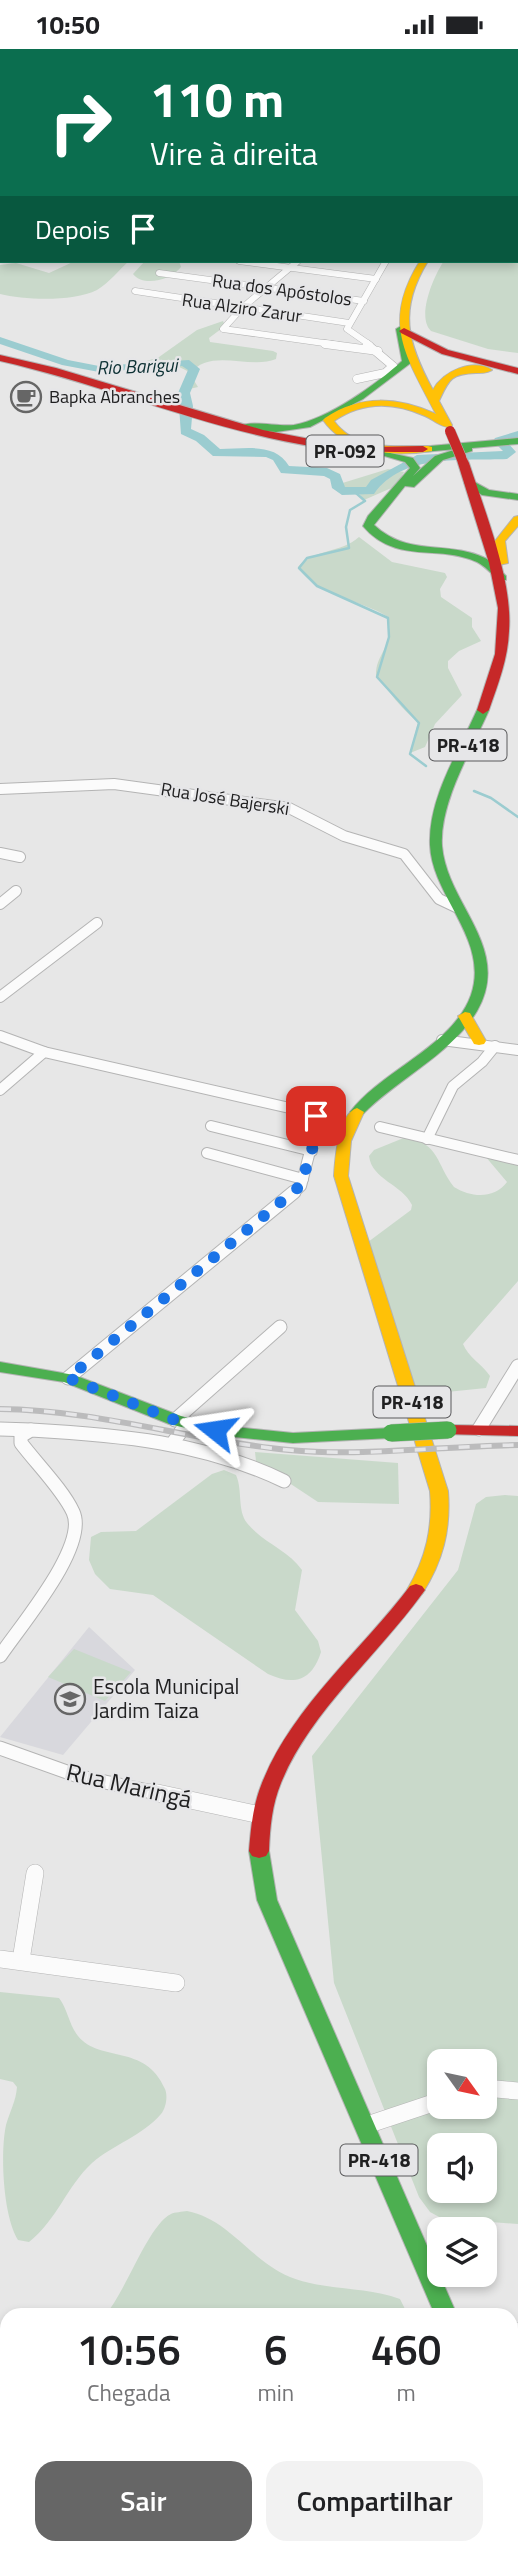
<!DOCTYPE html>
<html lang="pt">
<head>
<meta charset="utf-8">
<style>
  :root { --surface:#fff; --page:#f2f2f2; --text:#202124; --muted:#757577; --accent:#666 }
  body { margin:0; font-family:"Titillium Web",sans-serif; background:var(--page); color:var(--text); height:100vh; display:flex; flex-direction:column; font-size:26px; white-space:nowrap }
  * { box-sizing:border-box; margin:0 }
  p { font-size:23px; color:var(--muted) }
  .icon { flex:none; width:38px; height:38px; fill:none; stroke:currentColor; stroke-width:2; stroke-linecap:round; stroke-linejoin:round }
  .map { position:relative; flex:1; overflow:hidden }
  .panel { position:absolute; left:0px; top:2259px; width:518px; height:247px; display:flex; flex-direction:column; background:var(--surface); border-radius:21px 21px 0 0; box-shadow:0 4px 10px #0003 }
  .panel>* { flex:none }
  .guide { position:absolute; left:0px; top:0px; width:518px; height:214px; box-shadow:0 4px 10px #0003; background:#0b6e4f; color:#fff; overflow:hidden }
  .needle { width:46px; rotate:123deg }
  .controls { position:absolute; left:427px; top:2000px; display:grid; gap:14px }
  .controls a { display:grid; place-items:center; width:70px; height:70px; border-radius:14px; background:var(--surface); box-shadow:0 4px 10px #0003; font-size:35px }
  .pin { position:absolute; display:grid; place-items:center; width:60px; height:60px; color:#fff; margin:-30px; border-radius:14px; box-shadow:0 4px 10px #0006 }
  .me { position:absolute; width:77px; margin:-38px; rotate:285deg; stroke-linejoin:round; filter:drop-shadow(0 0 5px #0008) }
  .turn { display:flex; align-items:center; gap:24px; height:147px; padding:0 35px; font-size:32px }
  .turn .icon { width:91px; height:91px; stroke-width:2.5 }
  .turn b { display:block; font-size:49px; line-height:60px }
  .then { display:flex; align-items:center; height:66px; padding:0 35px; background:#0003; gap:14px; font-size:26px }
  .eta { display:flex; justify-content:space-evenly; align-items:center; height:119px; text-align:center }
  .eta b { font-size:42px; font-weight:600; line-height:49px }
  .button { display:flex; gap:14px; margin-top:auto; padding:14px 35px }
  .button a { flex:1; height:80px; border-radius:21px; background:var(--accent); color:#fff; font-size:28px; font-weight:600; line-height:80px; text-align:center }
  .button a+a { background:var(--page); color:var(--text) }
  .status { display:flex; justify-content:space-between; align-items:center; height:49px; padding:0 35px; background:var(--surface); direction:ltr }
  .status svg { height:19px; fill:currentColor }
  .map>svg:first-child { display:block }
</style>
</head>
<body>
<div class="status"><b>10:50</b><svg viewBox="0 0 49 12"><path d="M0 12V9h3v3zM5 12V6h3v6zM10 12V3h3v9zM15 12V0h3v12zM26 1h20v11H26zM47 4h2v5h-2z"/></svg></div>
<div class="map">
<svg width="518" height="2505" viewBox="0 0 518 2505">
  <rect width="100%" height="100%" fill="#e7e7e7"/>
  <path fill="#d8d8dd" d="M89,1578L135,1621L63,1706L0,1688Z"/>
  <g fill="#c9d9ca" fill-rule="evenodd">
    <path d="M518,161V304L488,300L431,282C416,268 434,226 444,212H516Z"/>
    <path d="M75,212H129C119,221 109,234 97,241C73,253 25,251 0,245V216L16,214L49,224Z"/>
    <path d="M145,212H179L181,218C172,230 144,239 133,225Z"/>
    <path d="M223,272L225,277L209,289L210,293L273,302L277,304L276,310C250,321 209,298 190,325L198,338L181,342L190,324C169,308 146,319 122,320L159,308L197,281Z"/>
    <path d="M388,420L404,423L396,437L364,451L359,444L341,441L336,436Z"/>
    <path d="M359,488L392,513L445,524L447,528L440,540L441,548L472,569V578L481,592L459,602L448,612V619L462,646L435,675L425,698L410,704L418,673C400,659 391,644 376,627C375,603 395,600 388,568C360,550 316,547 298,518C314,500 341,504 359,488Z"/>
    <path d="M406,1088C440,1095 436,1115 454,1138C472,1149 494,1150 507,1133L485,1107L518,1106V1232L463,1295C468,1308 482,1315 490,1327L486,1339L437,1344L410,1340L368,1193L411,1161L412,1156C402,1135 372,1131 369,1107L374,1101Z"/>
    <path d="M255,1403L398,1414L399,1455L318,1453L256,1412Z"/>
    <path d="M224,1421L236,1426C243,1442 237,1461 247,1474C263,1494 288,1501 302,1521L295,1561L318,1592L321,1603C312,1632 294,1637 268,1625L153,1546L110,1540L95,1525L89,1511L91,1488L101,1483L136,1482L212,1425Z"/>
    <path d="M505,1446L518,1447V2175L441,2169L430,2163L419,2148L334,1934L312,1707L458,1521L476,1455L486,1448ZM439,2012H485V2058H439ZM439,2096H485V2142H439Z"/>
    <path d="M74,1600L131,1623L105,1652L48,1628Z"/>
    <path d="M0,1943L59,1949C68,1961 69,1976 78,1987C100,2014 145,1994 165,2040C168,2047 166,2059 161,2065C142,2087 114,2095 92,2114C67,2137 57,2171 29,2193L18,2191C3,2167 0,2104 6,2076C10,2062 16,2052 17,2038L13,2033L0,2030Z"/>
    <path d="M187,2162C229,2170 250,2211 290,2228C325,2242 364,2237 400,2250L408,2266H105C126,2243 148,2176 171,2165C175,2163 182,2163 187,2162Z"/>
    <path d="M7,2351V2499H422L425,2505H0V2356Z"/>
  </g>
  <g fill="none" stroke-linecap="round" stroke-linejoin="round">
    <g stroke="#9bccd0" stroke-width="2">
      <path d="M189,0L230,2"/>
      <path d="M236,2H248"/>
      <path d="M263,2L308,1"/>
    </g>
    <g stroke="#9bccd0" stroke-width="2.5">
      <path d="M356,444L365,452L350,461L346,478L349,499L307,509L299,519L317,537L388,569L389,588L377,628L419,674L410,705L426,717"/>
      <path d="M474,742L491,749L518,768"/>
    </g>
    <path fill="#9bccd0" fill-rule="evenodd" d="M0,288L68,311L99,317L189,311L200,320L190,344L193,357L191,380L204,386L220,400C245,400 275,393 289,417L327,419L340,425L345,438H366L371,431L417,406L503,402L493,392L495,389L518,382V390L507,393L516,403L507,410C464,412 402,404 374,445L342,446L332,439L330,430L324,427L281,424L273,411L266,408L213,407L196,392L181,385L178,344L188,321L182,317L99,323L62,316L0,295Z"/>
    <g stroke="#b4b4b4" stroke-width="7">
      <g id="street-far4">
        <path d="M319,0L332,2"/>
        <path d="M14,2L19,1"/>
        <path d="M343,2L345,0"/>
        <path d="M239,212L376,230"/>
        <path d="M298,212L242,259L223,280L338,296"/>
        <path d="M159,224L364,252"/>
        <path d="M135,242L349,274"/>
        <path d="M370,296L347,280L386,212"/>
      </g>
    </g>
    <g stroke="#b4b4b4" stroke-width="9">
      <g id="street-far3">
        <path d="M325,295L378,302"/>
        <path d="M357,330L385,324L393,317L367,295"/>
      </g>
    </g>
    <g stroke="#b4b4b4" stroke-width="12">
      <g id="street-far2">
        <path d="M0,740L114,735L289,759L344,787L404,805L439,850L458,859"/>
        <path d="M0,804L20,808"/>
        <path d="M0,855L16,842"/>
        <path d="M0,948L97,874"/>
        <path d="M0,987L44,1003L307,1063L318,1071L301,1137L292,1145"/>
        <path d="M442,991L518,1001"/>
        <path d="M0,1041L44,1003"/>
        <path d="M211,1077L312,1102"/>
        <path d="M380,1078L518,1111"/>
        <path d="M427,1090L453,1037L482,1013L495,997"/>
        <path d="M207,1104L303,1130"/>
      </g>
    </g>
    <g stroke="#b4b4b4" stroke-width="15">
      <g id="street-far1">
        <path d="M68,1329L294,1143"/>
        <path d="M175,1371L280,1278"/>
        <path d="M0,1380L31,1381"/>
        <path d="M479,1380L518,1317"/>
        <path d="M172,1395L187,1374"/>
        <path d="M0,1607C20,1577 89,1497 73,1463C63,1441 36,1414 21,1394V1387L31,1381C119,1386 203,1393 284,1432"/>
        <path d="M0,1699L81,1728L162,1745"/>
      </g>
    </g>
    <g stroke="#b4b4b4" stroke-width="18">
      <g id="street">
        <path d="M153,1743L260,1766"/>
        <path d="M0,1910L176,1934"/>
        <path d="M21,1911L35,1824"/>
        <path d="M485,2039L518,2042"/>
        <path d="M364,2077L439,2052"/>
        <path d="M511,2283L518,2282"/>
      </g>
    </g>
    <g stroke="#b4b4b4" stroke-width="2">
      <g id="fast">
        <rect x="0" y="67" width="2" height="4"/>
        <path d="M516,110H518L516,115Z"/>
        <path d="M518,154V160H516V155Z"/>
        <path d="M401,277L406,280L412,313L363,350L310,378L276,383L246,380L241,377C251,371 280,378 294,376C328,370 377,335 402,312L396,280Z"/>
        <path d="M518,389V395L472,399V402L443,411L414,438L405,437L374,476C408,508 447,491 485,509C493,513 499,520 506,527V531H498C492,525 485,517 477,513C438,495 396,516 363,477L368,467L410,419L405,413L381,406V402L413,409L420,419L413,427L435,407L457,400L423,403L419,402V398Z"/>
        <path d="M469,430L489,441L518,445V451L482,446L465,435L464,433Z"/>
        <path d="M483,657L489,661C472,700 439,754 442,797C447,856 513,899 477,962C451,1006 397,1030 362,1066H352L350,1063C382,1021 453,997 471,946C490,891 432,848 430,796C428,749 459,702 477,661Z"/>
        <path d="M0,1313L74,1326L181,1367L215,1376L293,1384L391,1379L399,1384L391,1389L293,1394L215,1386L169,1375L64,1333L0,1323Z"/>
        <path d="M259,1795L266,1797L269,1802L277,1851L457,2266H435L257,1851L249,1802L252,1797Z"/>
      </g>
    </g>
    <g stroke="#b4b4b4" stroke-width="2">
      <g id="slow">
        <path d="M420,212H428C398,261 407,293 433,341C443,322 473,309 492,321C486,324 483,324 476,324C450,325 449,331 439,352L452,376L451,378C442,379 434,371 425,367C394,353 363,352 334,372C356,402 394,397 428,397L432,398V402C393,408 347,405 323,371L325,369C361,345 398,348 436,365C406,307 381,274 420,212Z"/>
        <path d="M518,467V477L505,492L508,514L499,516L495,492L514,468Z"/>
        <path d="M465,963L470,964L486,992L484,995L479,996L474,995L458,967Z"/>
        <path d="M357,1059L364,1063L351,1092L348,1127L448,1442C451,1481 443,1512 422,1545H410L407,1541C426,1509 433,1479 430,1442L334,1127C335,1110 338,1065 357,1059Z"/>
      </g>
    </g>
    <g stroke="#b4b4b4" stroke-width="2">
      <g id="jam">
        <path d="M404,279L448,301L518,319V325L442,305L401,284L399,282Z"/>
        <path d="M0,306L56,319L263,381L315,391L369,398L423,397L428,400L423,403C387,403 352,403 316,398C208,381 106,336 0,312Z"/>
        <path d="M461,405L465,406L469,414C485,463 513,532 509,582C508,610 498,635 489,661L483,665L477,661L495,605L498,559L489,514L456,408Z"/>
        <path d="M448,1376L518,1377V1387L442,1385L440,1381L442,1377Z"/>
        <path d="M416,1535L422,1537L425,1541L422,1545C378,1606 309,1664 281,1734C272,1756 270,1778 269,1802L266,1807L259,1809L252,1807L249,1802C251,1778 253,1756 262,1734C292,1658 362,1601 410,1537Z"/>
        <path d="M511,2489L518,2495V2505H497L496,2499H511Z"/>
      </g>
    </g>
    <use href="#street-far4" stroke="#fbfbfb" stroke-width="6"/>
    <use href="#street-far3" stroke="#fbfbfb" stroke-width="8"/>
    <use href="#street-far2" stroke="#fbfbfb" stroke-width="10"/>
    <use href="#street-far1" stroke="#fbfbfb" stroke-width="13"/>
    <use href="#street" stroke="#fbfbfb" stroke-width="17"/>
    <use href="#fast" fill="#4caf50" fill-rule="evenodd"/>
    <use href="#slow" fill="#ffc107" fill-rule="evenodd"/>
    <use href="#jam" fill="#c62828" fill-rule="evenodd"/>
    <g stroke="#bbbbbc" stroke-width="6">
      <path id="rail" d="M0,1360C99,1361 192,1392 289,1401C365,1408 442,1397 518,1396"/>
    </g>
    <use href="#rail" stroke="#e6e6e8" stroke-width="3.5" stroke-dasharray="11" stroke-linecap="butt"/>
    <g stroke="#b4b4b4" stroke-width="18" stroke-linecap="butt">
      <path id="fast-bridge" d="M391,1384L448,1381"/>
    </g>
    <g stroke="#b4b4b4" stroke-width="11" stroke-linecap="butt">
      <path id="jam-bridge" d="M450,382L461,408"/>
    </g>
    <use href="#fast-bridge" stroke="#4caf50" stroke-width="17"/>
    <use href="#jam-bridge" stroke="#c62828" stroke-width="10"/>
  </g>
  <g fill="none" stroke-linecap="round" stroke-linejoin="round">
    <path stroke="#1a73e8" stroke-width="12" stroke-dasharray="0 21.6" d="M215,1381L175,1371L68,1329L300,1137L312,1102L316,1067"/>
  </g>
  <defs>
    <g id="cafe-ring" transform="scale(1.575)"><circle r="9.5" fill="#e6e6e8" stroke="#666" stroke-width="1.5"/><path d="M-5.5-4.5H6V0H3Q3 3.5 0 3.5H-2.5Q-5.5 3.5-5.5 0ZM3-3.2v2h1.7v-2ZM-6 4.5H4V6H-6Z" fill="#666"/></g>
    <g id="school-ring" transform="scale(1.575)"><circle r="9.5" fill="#e6e6e8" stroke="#666" stroke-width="1.5"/><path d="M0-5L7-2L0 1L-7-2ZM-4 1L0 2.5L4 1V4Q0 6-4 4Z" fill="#666"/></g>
  </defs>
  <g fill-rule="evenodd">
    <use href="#cafe-ring" x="26" y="348"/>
    <use href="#school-ring" x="70" y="1650"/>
  </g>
  <g text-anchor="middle" stroke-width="5" stroke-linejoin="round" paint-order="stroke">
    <g font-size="18" fill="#202021" stroke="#e6e6e8">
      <text transform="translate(282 241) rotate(8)" y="6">Rua dos Apóstolos</text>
      <text transform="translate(242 259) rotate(8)" y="6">Rua Alziro Zarur</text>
      <text transform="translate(225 750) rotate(9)" y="6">Rua José Bajerski</text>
    </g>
    <g font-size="18" fill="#202021" stroke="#e6e6e8" text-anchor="start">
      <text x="49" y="354">Bapka Abranches</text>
    </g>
    <g font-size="19" font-style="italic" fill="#0c3033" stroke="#e6e6e8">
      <text transform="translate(137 317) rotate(-2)" y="7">Rio Barigui</text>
    </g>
    <g fill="#e6e6e8" stroke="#5b5b5d" stroke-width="2">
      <rect x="306.5" y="386.5" width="77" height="31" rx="5"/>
      <rect x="429.5" y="680.5" width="77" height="31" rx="5"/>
      <rect x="373.5" y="1337.5" width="77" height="31" rx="5"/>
      <rect x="340.5" y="2095.5" width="77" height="31" rx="5"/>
    </g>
    <g font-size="19" font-weight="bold" fill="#202021">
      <text x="345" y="409">PR-092</text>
      <text x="468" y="703">PR-418</text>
      <text x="412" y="1360">PR-418</text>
      <text x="379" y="2118">PR-418</text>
    </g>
    <g font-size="21" fill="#202021" stroke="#e6e6e8" text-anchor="start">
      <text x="93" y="1645">Escola Municipal<tspan x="93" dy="24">Jardim Taiza</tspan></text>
    </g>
    <g font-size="24" fill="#202021" stroke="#e6e6e8">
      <text transform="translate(129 1737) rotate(13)" y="8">Rua Maringá</text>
    </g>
  </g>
</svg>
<div class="controls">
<a><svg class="needle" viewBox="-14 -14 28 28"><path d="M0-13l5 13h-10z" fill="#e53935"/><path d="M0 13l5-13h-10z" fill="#757577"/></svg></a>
<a><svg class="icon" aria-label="sound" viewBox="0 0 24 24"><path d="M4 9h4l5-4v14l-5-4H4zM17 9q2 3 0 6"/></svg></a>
<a><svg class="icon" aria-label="layers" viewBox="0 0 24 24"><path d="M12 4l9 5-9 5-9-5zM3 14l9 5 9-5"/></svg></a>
</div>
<div class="pin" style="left:316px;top:1067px;background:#d93025"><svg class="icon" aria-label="arrive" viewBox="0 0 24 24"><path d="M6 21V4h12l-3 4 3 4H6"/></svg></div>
<svg class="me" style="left:215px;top:1381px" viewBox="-20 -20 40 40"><path d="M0-17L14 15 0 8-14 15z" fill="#1a73e8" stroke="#fff" stroke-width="4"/></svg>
<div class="guide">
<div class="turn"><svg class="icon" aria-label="right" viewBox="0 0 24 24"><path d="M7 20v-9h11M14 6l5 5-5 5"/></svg><div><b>110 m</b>Vire à direita</div></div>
<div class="then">Depois<svg class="icon" aria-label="arrive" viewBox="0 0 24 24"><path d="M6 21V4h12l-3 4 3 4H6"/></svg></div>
</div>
<section class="panel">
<div class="eta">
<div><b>10:56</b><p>Chegada</p></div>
<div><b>6</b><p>min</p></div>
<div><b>460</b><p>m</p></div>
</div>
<div class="button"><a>Sair</a><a>Compartilhar</a></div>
</section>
</div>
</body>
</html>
